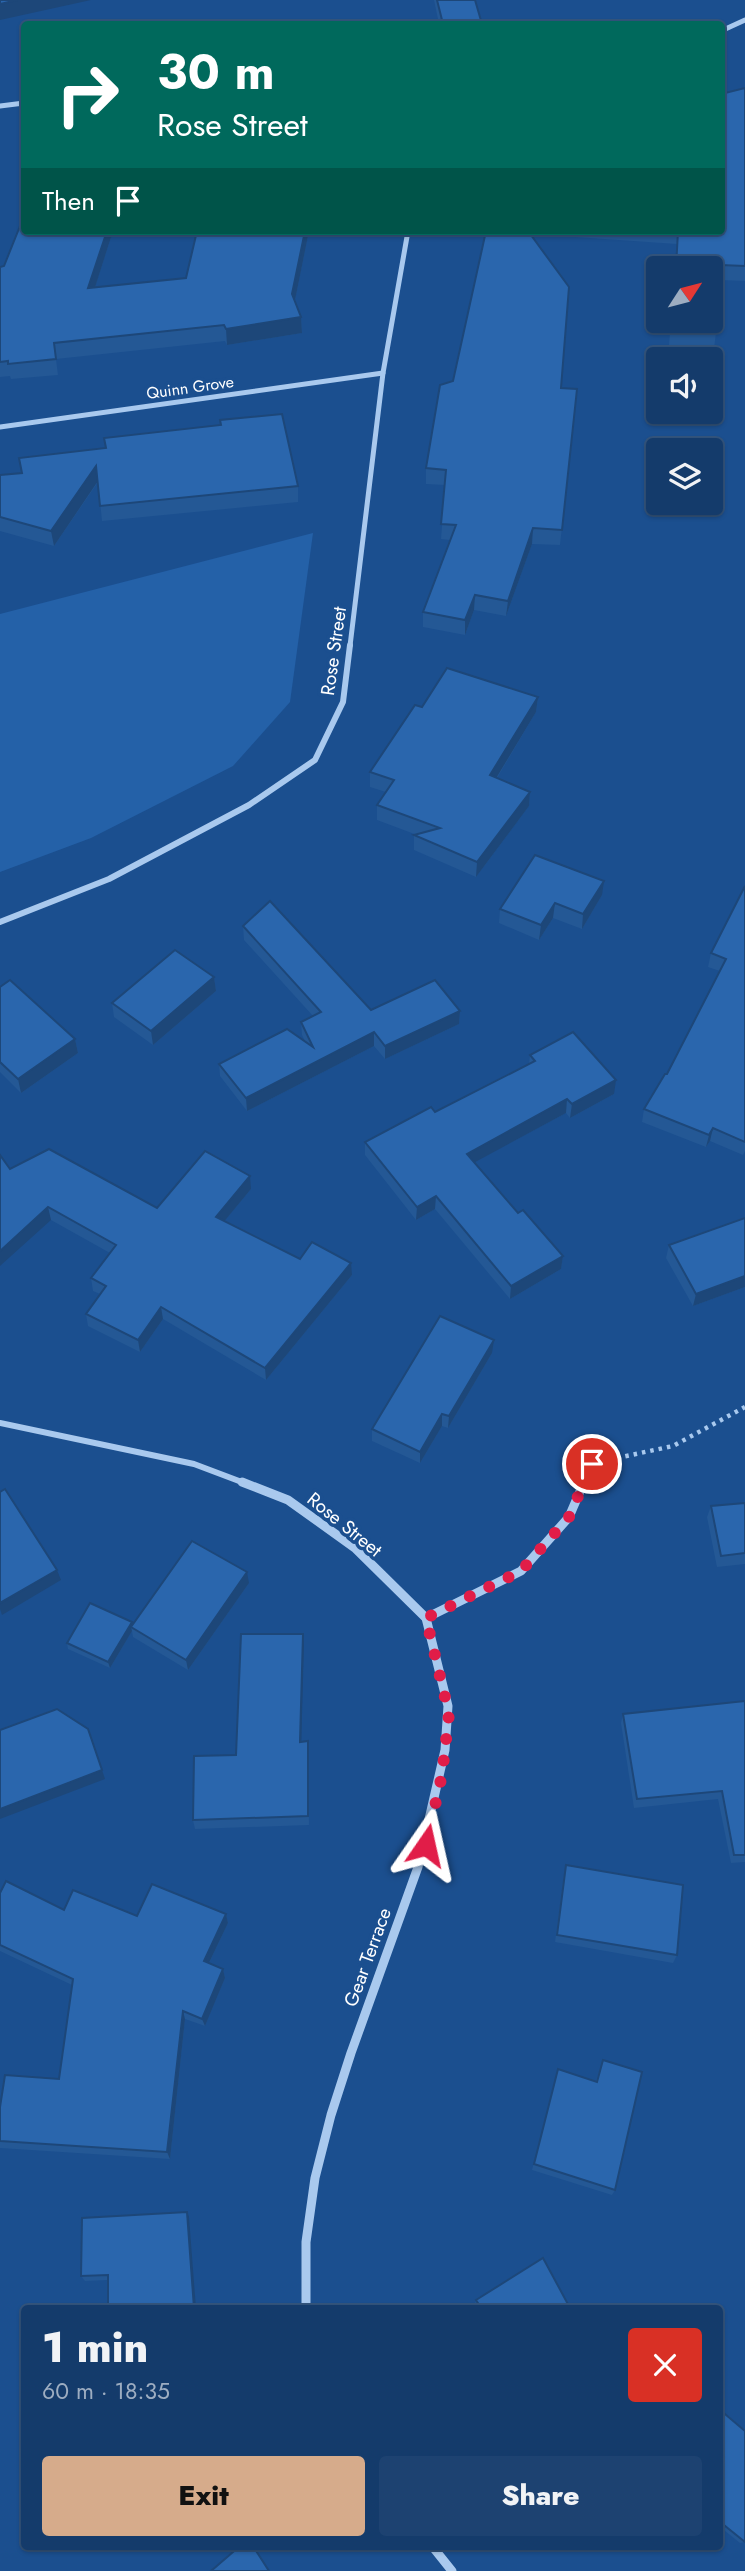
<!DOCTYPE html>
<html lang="en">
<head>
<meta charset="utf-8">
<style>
  :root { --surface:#143b6b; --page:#1d4271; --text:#f1f3f6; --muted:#9dadc1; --line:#33557e; --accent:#d6ab8b }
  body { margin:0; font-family:Jost,sans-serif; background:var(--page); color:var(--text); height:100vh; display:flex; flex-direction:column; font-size:26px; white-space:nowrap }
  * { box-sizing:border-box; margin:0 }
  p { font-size:23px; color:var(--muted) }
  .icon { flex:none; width:38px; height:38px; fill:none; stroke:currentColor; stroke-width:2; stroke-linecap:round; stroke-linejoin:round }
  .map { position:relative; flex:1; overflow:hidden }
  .details { position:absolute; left:21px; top:2305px; width:702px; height:245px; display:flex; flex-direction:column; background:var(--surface); border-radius:7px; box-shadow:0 2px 5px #0004,0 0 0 2px var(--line) }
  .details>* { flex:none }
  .banner { position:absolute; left:21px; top:21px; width:704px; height:214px; border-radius:7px; box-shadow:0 2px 5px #0004,0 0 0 2px var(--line); background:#00695c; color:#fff; overflow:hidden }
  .needle { width:46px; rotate:54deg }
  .fabs { position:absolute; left:646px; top:256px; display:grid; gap:14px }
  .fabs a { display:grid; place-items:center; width:77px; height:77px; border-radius:7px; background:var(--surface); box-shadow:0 2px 5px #0004,0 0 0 2px var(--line); font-size:35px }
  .pin { position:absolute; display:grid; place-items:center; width:60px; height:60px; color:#fff; margin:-30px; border:4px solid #fff; border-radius:50%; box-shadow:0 2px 7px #0007 }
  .me { position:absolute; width:77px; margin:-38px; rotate:11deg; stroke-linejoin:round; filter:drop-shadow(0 0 5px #0008) }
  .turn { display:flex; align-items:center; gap:24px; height:147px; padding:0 21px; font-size:32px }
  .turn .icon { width:91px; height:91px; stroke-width:2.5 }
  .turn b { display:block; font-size:49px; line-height:60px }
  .then { display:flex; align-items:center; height:66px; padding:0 21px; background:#0003; gap:14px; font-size:26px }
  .round { display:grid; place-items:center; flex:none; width:74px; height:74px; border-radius:7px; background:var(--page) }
  .headline { display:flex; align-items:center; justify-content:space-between; height:119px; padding:0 21px }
  h1 { font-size:42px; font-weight:800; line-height:52px }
  .cta { display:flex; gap:14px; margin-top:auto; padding:14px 21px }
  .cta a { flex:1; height:80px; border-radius:7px; background:var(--accent); color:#111; font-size:28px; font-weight:800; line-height:80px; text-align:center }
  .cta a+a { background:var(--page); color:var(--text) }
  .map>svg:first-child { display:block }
</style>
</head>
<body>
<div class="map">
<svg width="745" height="2571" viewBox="0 0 745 2571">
  <rect width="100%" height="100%" fill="#1b4f8f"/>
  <path fill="#2461a8" d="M313,533L290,702L233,766L91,838L0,872V614Z"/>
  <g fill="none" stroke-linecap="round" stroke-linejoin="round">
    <path stroke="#a9c9ee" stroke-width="4.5" stroke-dasharray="3.5 5" stroke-linecap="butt" d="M617,1458L673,1446L745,1407"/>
    <g stroke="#a9c9ee" stroke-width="5">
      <path d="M721,31L745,20"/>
      <path d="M0,106L24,103"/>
      <path d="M0,427L383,373"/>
      <path d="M350,646L383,373L408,231"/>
    </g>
    <g stroke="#a9c9ee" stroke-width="6">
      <path d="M0,922L109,879L249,805L315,760L343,702L350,645"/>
      <path d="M0,1423L194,1464L247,1484"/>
      <path d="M583,1484L592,1464"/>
    </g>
    <g stroke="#a9c9ee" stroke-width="9">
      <path d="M242,1482L288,1500L355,1548L426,1618L521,1571L569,1517L584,1482"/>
      <path d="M306,2308V2242L315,2178L331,2115L351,2053L418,1867L445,1750L448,1706L426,1618"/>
      <path d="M432,2546L452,2571"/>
    </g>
  </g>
  <g fill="#245895">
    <path d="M434,0H475L482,24H439Z"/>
    <path d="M745,88V281L720,280L716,333L714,349L669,345L671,320H710V268H675L677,244L531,234L561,388L577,389L560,545L532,544L506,616L474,610L465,635L423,627V612L450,540L441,539L445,485L426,484V468L453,381L486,231H721Z"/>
    <path d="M24,159V194L21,178Z"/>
    <path d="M24,231H113L95,287L186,278L309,231L295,300L301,317L302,333L227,345L225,341L56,359L58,375L11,379L10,376L0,377V267L4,266Z"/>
    <path d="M220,420L298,486V502L102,521L98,482L54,546L0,531V475L22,473L105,448L221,426Z"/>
    <path d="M538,697L536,712L497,778L530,792L529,806L476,877L414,850V835H417L377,820V805L386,792L370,787V772L422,707Z"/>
    <path d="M745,886V1151L743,1155L710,1141L706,1147L642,1122L644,1109L667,1074L720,971L708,967L711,953Z"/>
    <path d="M602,895L582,929L553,918L539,940L499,923L500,909Z"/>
    <path d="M243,926L371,1010L460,1011L459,1024L385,1059L374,1046L247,1111L220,1076L219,1064L305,1041L302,1035L301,1022L313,1016L244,940Z"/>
    <path d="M214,977L216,991L153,1045L114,1017L112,1003Z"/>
    <path d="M0,987L75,1039L78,1053L21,1093L0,1072Z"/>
    <path d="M530,1055L614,1094L570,1118L566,1113L474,1162L518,1213L563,1256L561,1269L510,1299L435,1209L416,1220L365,1155V1142L435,1112L529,1064Z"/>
    <path d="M10,1169L157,1208L251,1189L224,1221L300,1259L352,1275L266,1380L163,1319L140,1352L88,1326L86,1314L100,1294L93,1291L91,1278L110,1253L51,1220Z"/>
    <path d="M745,1218V1287L693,1306L666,1258L669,1245Z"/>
    <path d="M492,1353L448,1428L442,1426L420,1463L372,1441V1429Z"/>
    <path d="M745,1503V1564L717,1567L707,1517L711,1506Z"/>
    <path d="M249,1583L188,1670L133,1637L132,1631L110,1668L68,1649L67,1643L133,1624Z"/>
    <path d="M304,1644L301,1742L308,1751L309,1825L195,1829L193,1820L236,1755Z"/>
    <path d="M745,1701V1862L731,1863L718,1799L634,1808L621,1723L623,1714Z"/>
    <path d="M566,1865L677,1955L673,1963L555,1942L564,1874Z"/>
    <path d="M0,1893L64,1910L137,1916L226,1914L228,1923L209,1963L223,1969L225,1978L205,2026L185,2019L170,2159L0,2148V2107L59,2079L72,1985L0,1951Z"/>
    <path d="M603,2060L615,2190L612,2195L532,2170L556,2076L596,2081Z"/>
    <path d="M189,2217L108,2280L85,2281L81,2276Z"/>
    <path d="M476,2300L570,2308H477L475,2304Z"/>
    <path d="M719,2409L745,2542L740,2543L719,2526Z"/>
  </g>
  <g fill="#1d4779">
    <path d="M17,0H91L0,20V4Z"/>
    <path d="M107,231H113L90,303L88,288Z"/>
    <path d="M305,231H309L293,310L292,294Z"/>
    <path d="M301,317L302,333L227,345L226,329Z"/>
    <path d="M96,466L98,481L54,546L51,531Z"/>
    <path d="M533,528L532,544L506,616L508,601Z"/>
    <path d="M475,595L474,610L465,635V620Z"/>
    <path d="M538,697L536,712L489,790L490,775Z"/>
    <path d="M530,792L529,806L476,877L477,862Z"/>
    <path d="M604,881L602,895L582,929L583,914Z"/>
    <path d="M555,903L553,918L539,940L541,925Z"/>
    <path d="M214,977L216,991L153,1045L151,1031Z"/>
    <path d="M460,1011L459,1024L385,1059V1046Z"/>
    <path d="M374,1032V1046L247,1111L246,1098Z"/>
    <path d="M75,1039L78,1053L21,1093L18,1079Z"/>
    <path d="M616,1080L614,1094L570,1118L572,1104Z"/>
    <path d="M567,1099L566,1113L466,1167L467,1154Z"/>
    <path d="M713,1128L710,1141L706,1147L709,1135Z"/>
    <path d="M250,1176L251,1189L217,1230L216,1217Z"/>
    <path d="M436,1196L435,1209L416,1220L417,1207Z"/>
    <path d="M48,1207L51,1220L0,1266V1251Z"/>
    <path d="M563,1256L561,1269L510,1299L511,1286Z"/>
    <path d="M351,1263L352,1275L266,1380L265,1368Z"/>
    <path d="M745,1276V1287L693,1306L696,1294Z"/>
    <path d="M161,1307L163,1319L140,1352L138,1340Z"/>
    <path d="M494,1340L492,1353L448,1428L449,1416Z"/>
    <path d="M442,1414V1426L420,1463V1452Z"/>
    <path d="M57,1570L61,1580L2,1615L0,1609V1603Z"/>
    <path d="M247,1572L249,1583L188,1670L186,1660Z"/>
    <path d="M132,1622L134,1628L131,1627L132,1631L110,1668L108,1662Z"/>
    <path d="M303,1634L304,1644L301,1751L300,1742Z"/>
    <path d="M102,1770L105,1779L0,1819V1809Z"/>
    <path d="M226,1914L228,1923L206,1969L204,1961Z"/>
    <path d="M223,1969L225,1978L205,2026L202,2019Z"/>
    <path d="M183,2011L185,2019L170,2159L167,2152Z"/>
    <path d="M187,2212L189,2217L196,2308H194Z"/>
  </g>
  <g fill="#2a66ad" stroke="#1d4779" stroke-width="2">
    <path d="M0,0H17L0,4Z"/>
    <path d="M437,0H475L482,24H443Z"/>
    <path d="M306,21L307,24H264Z"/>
    <path d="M745,88V266L721,265L716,333L671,330L672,320H710V268H676L678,231H721V94Z"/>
    <path d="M24,159V178H21Z"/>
    <path d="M24,216V231H107L88,288L186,278L197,231H305L292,294L301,317L226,329L224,325L54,343L56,359L8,364V361L0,362V267L4,266Z"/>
    <path d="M486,231H528L569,287L561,388L577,389L562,530L533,528L508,601L475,595L465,620L423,612L456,525L441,524L446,470L426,468L440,385L453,381Z"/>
    <path d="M282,414L298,486L100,506L96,466L51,531L0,517V475L22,473L19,458L106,448L104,438L221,425L220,420Z"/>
    <path d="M447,668L538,697L490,775L530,792L477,862L414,835L440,828L377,805L394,780L370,772L415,705L422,707Z"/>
    <path d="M535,855L604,881L583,914L555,903L541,925L500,909Z"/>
    <path d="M745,886V1142L713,1128L709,1135L644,1109L665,1074H667L726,959L711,953Z"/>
    <path d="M270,901L371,1010L435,980L460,1011L385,1046L374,1032L246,1098L219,1064L287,1029L313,1047L301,1022L321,1012L243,926Z"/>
    <path d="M175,950L214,977L151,1031L112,1003Z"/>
    <path d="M10,980L75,1039L18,1079L0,1062V987Z"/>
    <path d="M573,1032L616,1080L572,1104L567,1099L467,1154L518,1213L523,1210L563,1256L511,1286L436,1196L417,1207L365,1142L431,1107L435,1112L535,1061L530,1055Z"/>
    <path d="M49,1149L157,1208L205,1151L250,1176L216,1217L300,1259L312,1242L351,1263L265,1368L161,1307L138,1340L86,1314L106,1286L91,1278L116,1245L48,1207L0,1251V1155L10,1169Z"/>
    <path d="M745,1218V1276L696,1294L669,1245Z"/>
    <path d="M440,1316L494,1340L449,1416L442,1414L420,1452L372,1429Z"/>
    <path d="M5,1489L57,1570L0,1603V1492Z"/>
    <path d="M745,1503V1553L721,1556L711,1506Z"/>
    <path d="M192,1541L247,1572L186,1660L131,1627Z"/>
    <path d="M90,1603L132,1622L108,1662L67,1643Z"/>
    <path d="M241,1634H303L300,1742L308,1741V1816L193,1820L194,1756L236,1755Z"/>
    <path d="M745,1701V1855H734L722,1791L637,1799L623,1714Z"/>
    <path d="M57,1709L88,1729L102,1770L0,1809V1730Z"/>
    <path d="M566,1865L683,1885L677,1955L557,1935Z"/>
    <path d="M6,1881L64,1910L73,1890L137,1916L152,1884L226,1914L204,1961L223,1969L202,2019L183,2011L167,2152L0,2141V2107L5,2075L59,2079L73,1979L0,1945V1893Z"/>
    <path d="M603,2060L642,2072L615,2190L534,2164L558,2069L597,2082Z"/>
    <path d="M187,2212L194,2308H108V2275L81,2276L82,2218Z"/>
    <path d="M543,2258L570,2308H481L476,2300Z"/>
    <path d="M719,2409L745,2431V2542L719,2521Z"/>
    <path d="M240,2546H253L269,2571H211Z"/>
  </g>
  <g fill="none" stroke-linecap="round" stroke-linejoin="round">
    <path stroke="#e11d48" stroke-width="12" stroke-dasharray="0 21.6" d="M426,1845L442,1775L449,1714L426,1618L521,1571L569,1517L592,1464"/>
  </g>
  <g text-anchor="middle" stroke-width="7" stroke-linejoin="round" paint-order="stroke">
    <g font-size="16" fill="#fff" stroke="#1b4f8f">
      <text transform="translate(190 387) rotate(-8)" y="6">Quinn Grove</text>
    </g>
    <g font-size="19" fill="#fff" stroke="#1b4f8f">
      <text transform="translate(333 651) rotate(-82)" y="7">Rose Street</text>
      <text transform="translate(345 1524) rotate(39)" y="7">Rose Street</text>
      <text transform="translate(367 1957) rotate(-70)" y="7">Gear Terrace</text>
    </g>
  </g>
</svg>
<div class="fabs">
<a><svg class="needle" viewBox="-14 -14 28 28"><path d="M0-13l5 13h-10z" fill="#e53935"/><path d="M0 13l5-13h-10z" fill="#9dadc1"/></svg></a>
<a><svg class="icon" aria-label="sound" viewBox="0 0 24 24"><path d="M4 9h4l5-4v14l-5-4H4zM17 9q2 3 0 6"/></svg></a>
<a><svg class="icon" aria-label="layers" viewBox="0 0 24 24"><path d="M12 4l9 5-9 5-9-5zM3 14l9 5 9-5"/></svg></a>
</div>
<div class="pin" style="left:592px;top:1464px;background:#d93025"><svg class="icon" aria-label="arrive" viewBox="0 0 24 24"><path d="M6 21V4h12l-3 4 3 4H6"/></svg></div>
<svg class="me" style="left:426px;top:1845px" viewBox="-20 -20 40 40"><path d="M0-17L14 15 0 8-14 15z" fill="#e11d48" stroke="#fff" stroke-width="4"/></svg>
<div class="banner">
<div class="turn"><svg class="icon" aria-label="right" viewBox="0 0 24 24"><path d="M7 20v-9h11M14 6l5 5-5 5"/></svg><div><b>30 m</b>Rose Street</div></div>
<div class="then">Then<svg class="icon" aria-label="arrive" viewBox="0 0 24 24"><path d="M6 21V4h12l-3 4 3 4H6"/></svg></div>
</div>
<section class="details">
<div class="headline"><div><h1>1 min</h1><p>60 m · 18:35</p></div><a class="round" style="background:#d93025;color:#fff"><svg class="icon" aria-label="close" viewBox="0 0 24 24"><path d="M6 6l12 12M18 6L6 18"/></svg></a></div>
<div class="cta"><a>Exit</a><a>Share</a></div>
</section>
</div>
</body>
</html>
